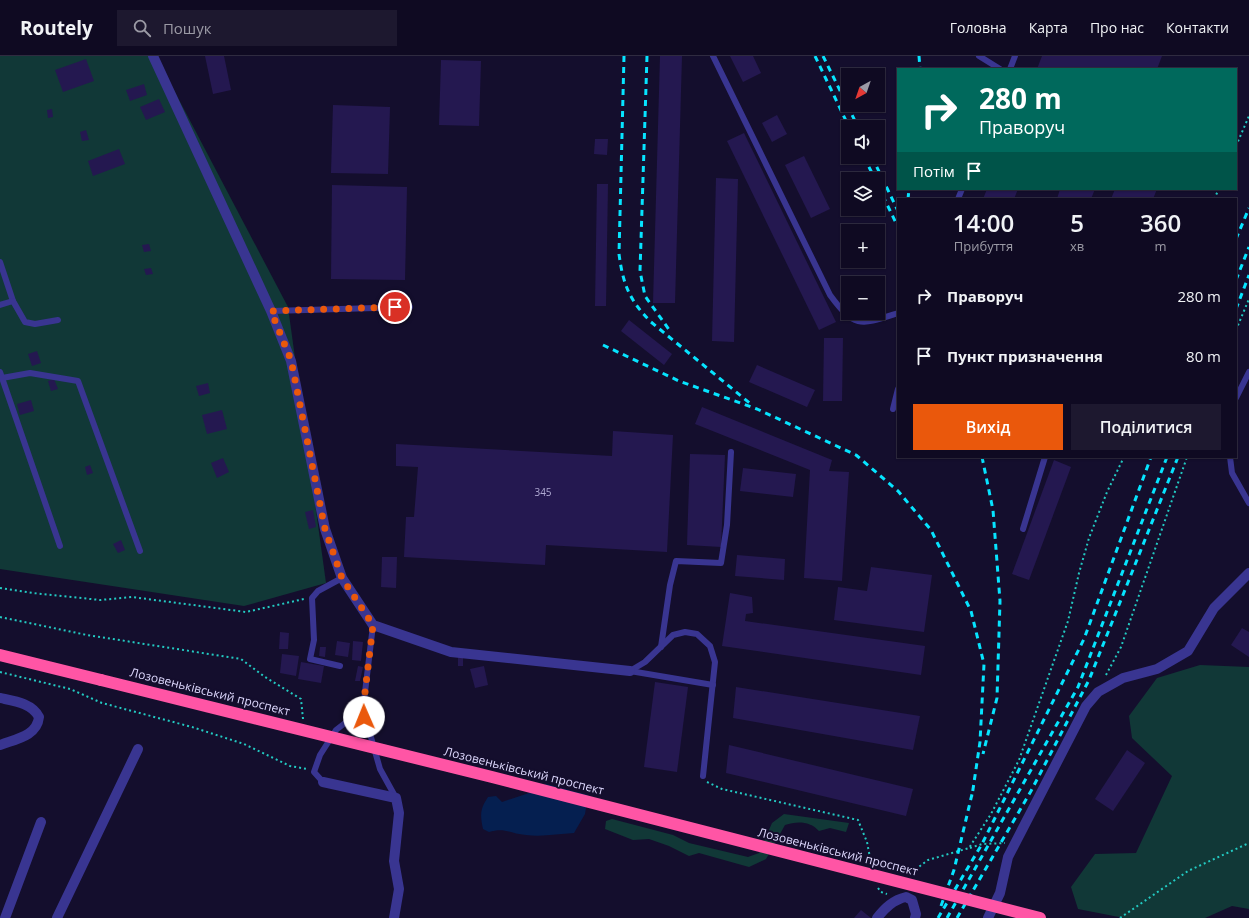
<!DOCTYPE html>
<html lang="uk">
<head>
<meta charset="utf-8">
<style>
  :root { --surface:#0f0a22; --page:#1d182f; --text:#f1f3f6; --muted:#9b9aa5; --line:#2f2b40; --accent:#ea580c }
  body { margin:0; font-family:"Open Sans",sans-serif; background:var(--page); color:var(--text); height:100vh; display:flex; flex-direction:column; font-size:15px; white-space:nowrap }
  * { box-sizing:border-box; margin:0 }
  p { font-size:13px; color:var(--muted) }
  .icon { flex:none; width:22px; height:22px; fill:none; stroke:currentColor; stroke-width:2; stroke-linecap:round; stroke-linejoin:round }
  .map { position:relative; flex:1; overflow:hidden }
  .panel { position:absolute; left:897px; top:142px; width:340px; height:260px; display:flex; flex-direction:column; background:var(--surface); border-radius:0px; box-shadow:0 1px 3px #0004,0 0 0 1px var(--line) }
  .panel>* { flex:none }
  .hud { position:absolute; left:897px; top:12px; width:340px; height:122px; border-radius:0px; box-shadow:0 1px 3px #0004,0 0 0 1px var(--line); background:#00695c; color:#fff; overflow:hidden }
  .needle { width:26px; rotate:220deg }
  .fabs { position:absolute; left:841px; top:12px; display:grid; gap:8px }
  .fabs a { display:grid; place-items:center; width:44px; height:44px; border-radius:0px; background:var(--surface); box-shadow:0 1px 3px #0004,0 0 0 1px var(--line); font-size:20px }
  .pin { position:absolute; display:grid; place-items:center; width:34px; height:34px; color:#fff; margin:-17px; border:2px solid #fff; border-radius:50%; box-shadow:0 1px 4px #0007 }
  .me { position:absolute; width:44px; margin:-22px; rotate:359deg; stroke-linejoin:round; filter:drop-shadow(0 0 3px #0008) }
  .turn { display:flex; align-items:center; gap:14px; height:84px; padding:0 16px; font-size:18px }
  .turn .icon { width:52px; height:52px; stroke-width:2.5 }
  .turn b { display:block; font-size:28px; line-height:34px }
  .then { display:flex; align-items:center; height:38px; padding:0 16px; background:#0003; gap:8px; font-size:15px }
  .eta { display:flex; justify-content:space-evenly; align-items:center; height:68px; text-align:center }
  .eta b { font-size:24px; font-weight:600; line-height:28px }
  .cta { display:flex; gap:8px; margin-top:auto; padding:8px 16px }
  .cta a { flex:1; height:46px; border-radius:0px; background:var(--accent); color:#fff; font-size:16px; font-weight:600; line-height:46px; text-align:center }
  .cta a+a { background:var(--page); color:var(--text) }
  ul { padding:0; list-style:none }
  li { display:flex; align-items:center; gap:12px; height:60px; padding:0 16px }
  li div { flex:1 }
  li b { display:block; font-size:15px }
  li em { font-style:normal }
  header { display:flex; align-items:center; gap:24px; box-sizing:border-box; height:56px; padding:0 20px; background:var(--surface); border-bottom:1px solid var(--line) }
  header strong { font-size:19px }
  nav { display:flex; gap:22px; margin-inline-start:auto; font-size:14px }
  .search { width:280px; height:36px; background:var(--page); display:flex; align-items:center; gap:10px; box-sizing:border-box; padding:0 14px; border-radius:0px; color:var(--muted); font-size:15px }
  .map>svg:first-child { display:block }
</style>
</head>
<body>
<header>
<strong>Routely</strong>
<div class="search"><svg class="icon" aria-label="search" viewBox="0 0 24 24"><circle cx="10" cy="10" r="6"/><path d="M15 15l6 6"/></svg>Пошук</div>
<nav><a>Головна</a><a>Карта</a><a>Про нас</a><a>Контакти</a></nav>
</header>
<div class="map">
<svg width="1249" height="862" viewBox="0 0 1249 862">
  <rect width="100%" height="100%" fill="#140e2d"/>
  <g fill="#113837">
    <path d="M0,0H156L288,251L326,527L244,550L0,513Z"/>
    <path d="M1200,609L1249,611V853L1232,850L1205,862H1124L1078,853L1071,831L1095,798L1136,797L1172,720L1132,682L1129,660L1157,622Z"/>
    <path d="M784,758L849,767L846,776L830,772L819,775C810,765 797,765 785,769L766,803L749,811L699,797L689,800L669,790L649,783L633,784L605,773L606,765L612,763L673,779L689,787L748,801L759,797L772,767Z"/>
  </g>
  <path fill="#051f50" d="M546,728L588,739L585,758L574,777C558,778 542,781 526,779C511,778 505,771 489,776L483,773C480,759 480,753 488,741L496,740L502,746L532,736Z"/>
  <g fill="#241850">
    <path d="M205,0H224L231,34L213,38Z"/>
    <path d="M660,0H682L675,247H653Z"/>
    <path d="M730,0H753L761,17L743,26Z"/>
    <path d="M1042,0H1162L1157,13H1037Z"/>
    <path d="M86,3L94,25L63,36L55,14Z"/>
    <path d="M441,4L481,5L479,70L439,69Z"/>
    <path d="M144,28L147,39L130,45L126,34Z"/>
    <path d="M159,43L165,56L146,64L140,51Z"/>
    <path d="M333,49L390,51L388,118L331,117Z"/>
    <path d="M52,53L53,61L48,62L47,54Z"/>
    <path d="M777,59L787,78L772,86L762,67Z"/>
    <path d="M86,74L89,84L82,85L80,76Z"/>
    <path d="M744,77L836,266L819,274L727,85Z"/>
    <path d="M595,83H608L607,99L594,98Z"/>
    <path d="M119,93L125,108L93,120L88,105Z"/>
    <path d="M804,100L830,153L811,162L785,109Z"/>
    <path d="M716,122L738,123L734,286L712,285Z"/>
    <path d="M597,128H608L606,250H595Z"/>
    <path d="M332,129L407,131L405,224L331,223Z"/>
    <path d="M987,133H1018L1014,143H983Z"/>
    <path d="M1060,133H1095L1091,143H1057Z"/>
    <path d="M1115,133H1157L1153,143H1111Z"/>
    <path d="M149,188L151,195L144,196L142,189Z"/>
    <path d="M151,212L153,218L146,219L144,213Z"/>
    <path d="M629,264L672,298L664,309L621,275Z"/>
    <path d="M824,282H843L842,345H823Z"/>
    <path d="M37,295L41,307L32,310L28,298Z"/>
    <path d="M757,309L815,334L807,351L749,326Z"/>
    <path d="M54,323L58,333L51,335L48,325Z"/>
    <path d="M208,327L210,337L199,340L196,330Z"/>
    <path d="M31,344L34,355L20,359L17,348Z"/>
    <path d="M702,351L832,404L829,415L849,416L842,525L804,522L810,414L695,368Z"/>
    <path d="M222,354L227,373L207,378L202,359Z"/>
    <path d="M613,375L673,379L667,496L546,489L545,509L404,501L406,461H414L418,411L396,410V388L612,400Z"/>
    <path d="M690,398L725,399L721,491L687,489Z"/>
    <path d="M223,402L229,416L217,422L211,407Z"/>
    <path d="M1054,404L1071,411L1029,524L1012,518Z"/>
    <path d="M90,409L93,417L87,419L85,411Z"/>
    <path d="M743,412L796,418L793,441L740,435Z"/>
    <path d="M313,454L316,471L309,473L305,456Z"/>
    <path d="M121,484L125,494L118,497L113,488Z"/>
    <path d="M737,499L785,503L784,524L735,520Z"/>
    <path d="M382,501H397L396,532L381,531Z"/>
    <path d="M871,511L932,519L924,576L834,564L838,531L867,535Z"/>
    <path d="M730,537L752,541L753,557L746,558L745,565L925,590L921,619L722,590Z"/>
    <path d="M1242,572L1249,576V601L1231,589Z"/>
    <path d="M280,576L289,577L288,593H279Z"/>
    <path d="M337,585L350,587L348,601L335,599Z"/>
    <path d="M353,585L363,586L361,605L352,604Z"/>
    <path d="M320,591H326L325,601L319,600Z"/>
    <path d="M282,598L299,600L296,620L280,617Z"/>
    <path d="M458,601L463,602V610H458Z"/>
    <path d="M301,606L324,610L321,627L298,623Z"/>
    <path d="M358,610L363,611L360,625H355Z"/>
    <path d="M484,610L488,629L475,632L470,613Z"/>
    <path d="M655,626L688,631L677,716L644,711Z"/>
    <path d="M736,631L920,660L913,694L733,662Z"/>
    <path d="M729,689L913,733L906,760L726,717Z"/>
    <path d="M1127,694L1145,707L1113,755L1095,743Z"/>
    <path d="M861,854L871,862H854Z"/>
  </g>
  <g fill="none" stroke-linecap="round" stroke-linejoin="round">
    <g stroke="#23cac2" stroke-width="2" stroke-dasharray="2 3" stroke-linecap="butt">
      <path d="M1236,90L1249,60"/>
      <path d="M1214,143L1219,133"/>
      <path d="M1236,274L1249,243"/>
      <path d="M0,532L33,537L100,544L132,541L246,556L304,543"/>
      <path d="M0,561L87,579L241,603L265,621L301,643L303,663"/>
      <path d="M0,616L70,633L102,647L192,671L244,688L290,710L307,713"/>
      <path d="M1106,619L1121,591L1187,401"/>
      <path d="M707,726L722,733L858,764L867,786L871,807"/>
      <path d="M970,792L982,788L1005,787"/>
      <path d="M914,819L920,810L928,804L969,792L991,758L1019,704L1068,565L1079,517L1089,482L1107,436L1124,401"/>
      <path d="M878,832L881,836L887,838"/>
      <path d="M1120,862L1188,815L1249,787"/>
    </g>
    <g stroke="#393591" stroke-width="6">
      <path d="M713,0L830,239C855,273 861,269 898,257"/>
      <path d="M979,0L1000,13"/>
      <path d="M1010,13L1015,0"/>
      <path d="M958,143L962,133"/>
      <path d="M0,206L13,245L25,266L35,268L58,264"/>
      <path d="M0,249L13,245"/>
      <path d="M271,255L410,251"/>
      <path d="M0,316L60,490"/>
      <path d="M2,322L30,317L78,325L140,495"/>
      <path d="M1236,342L1249,316"/>
      <path d="M893,353L898,333"/>
      <path d="M1230,401L1232,417L1249,447"/>
      <path d="M1023,473L1045,401"/>
      <path d="M373,569L363,653L380,713L396,742"/>
      <path d="M661,591L670,529L676,505L721,507L727,469L731,396"/>
      <path d="M340,610L310,603L314,584L312,542L318,535L342,522"/>
      <path d="M630,615L645,606L673,579L685,576L697,578L710,590L715,606L703,720"/>
      <path d="M630,615L713,629"/>
      <path d="M323,726L314,716L320,699L336,674L363,653"/>
    </g>
    <g stroke="#393591" stroke-width="10">
      <path d="M153,0L271,255L291,305L325,473L342,522L373,569L451,596L630,615"/>
      <path d="M0,642C14,645 32,647 39,661C37,680 16,683 0,689"/>
      <path d="M323,726L396,742L399,757L394,805L399,833L394,862"/>
      <path d="M5,862L41,766"/>
      <path d="M57,862L138,693"/>
      <path d="M877,862C885,852 893,844 906,841L912,844L916,858L915,862"/>
      <path d="M988,862L1000,837L1008,801L1086,650L1098,636L1123,622L1157,613L1188,595L1214,552L1249,517"/>
    </g>
    <path stroke="#ff55a5" stroke-width="12" d="M0,599L101,624"/>
    <g stroke="#06e4ff" stroke-width="3" stroke-dasharray="6 5" stroke-linecap="butt">
      <path d="M624,0L619,198C623,228 629,244 651,266L752,349"/>
      <path d="M647,0L640,215L645,240L670,275"/>
      <path d="M815,0L849,71"/>
      <path d="M823,0L858,71"/>
      <path d="M919,0L920,13"/>
      <path d="M864,101L875,123"/>
      <path d="M872,101L898,155"/>
      <path d="M878,130L898,171"/>
      <path d="M908,143L909,133"/>
      <path d="M1236,183L1249,152"/>
      <path d="M1236,224L1249,191"/>
      <path d="M1236,253L1249,219"/>
      <path d="M603,289L679,325L757,353L856,399L898,435L931,474L971,555L984,608L980,686L972,740"/>
      <path d="M982,401L993,454L1000,545L997,642L983,698"/>
      <path d="M941,850L954,814L973,734"/>
      <path d="M938,862L982,788L1084,583L1151,401"/>
      <path d="M947,862L1078,631L1167,401"/>
      <path d="M957,862L1031,735L1089,624L1178,401"/>
    </g>
    <path stroke="#ff55a5" stroke-width="12" d="M101,624L492,721L1040,862"/>
  </g>
  <g fill="none" stroke-linecap="round" stroke-linejoin="round">
    <path stroke="#ea580c" stroke-width="7" stroke-dasharray="0 12.6" d="M364,661L363,653L373,569L342,522L325,473L291,304L271,255L395,251"/>
  </g>
  <g text-anchor="middle" stroke-width="4" stroke-linejoin="round" paint-order="stroke">
    <g font-size="10" fill="#b0aad3">
      <text x="543" y="440">345</text>
    </g>
    <g font-size="12" fill="#dfdaff" stroke="#140e2d">
      <text transform="translate(210 636) rotate(14)" y="4">Лозовеньківський проспект</text>
      <text transform="translate(524 715) rotate(14)" y="4">Лозовеньківський проспект</text>
      <text transform="translate(838 796) rotate(14)" y="4">Лозовеньківський проспект</text>
    </g>
  </g>
</svg>
<div class="fabs">
<a><svg class="needle" viewBox="-14 -14 28 28"><path d="M0-13l5 13h-10z" fill="#e53935"/><path d="M0 13l5-13h-10z" fill="#9b9aa5"/></svg></a>
<a><svg class="icon" aria-label="sound" viewBox="0 0 24 24"><path d="M4 9h4l5-4v14l-5-4H4zM17 9q2 3 0 6"/></svg></a>
<a><svg class="icon" aria-label="layers" viewBox="0 0 24 24"><path d="M12 4l9 5-9 5-9-5zM3 14l9 5 9-5"/></svg></a>
<a>+</a>
<a>−</a>
</div>
<div class="pin" style="left:395px;top:251px;background:#d93025"><svg class="icon" aria-label="arrive" viewBox="0 0 24 24"><path d="M6 21V4h12l-3 4 3 4H6"/></svg></div>
<svg class="me" style="left:364px;top:661px" viewBox="-20 -20 40 40"><circle r="19" fill="#fff"/><path d="M0-13L10 11 0 6-10 11z" fill="#ea580c"/></svg>
<div class="hud">
<div class="turn"><svg class="icon" aria-label="right" viewBox="0 0 24 24"><path d="M7 20v-9h11M14 6l5 5-5 5"/></svg><div><b>280 m</b>Праворуч</div></div>
<div class="then">Потім<svg class="icon" aria-label="arrive" viewBox="0 0 24 24"><path d="M6 21V4h12l-3 4 3 4H6"/></svg></div>
</div>
<section class="panel">
<div class="eta">
<div><b>14:00</b><p>Прибуття</p></div>
<div><b>5</b><p>хв</p></div>
<div><b>360</b><p>m</p></div>
</div>
<ul>
<li><svg class="icon" aria-label="right" viewBox="0 0 24 24"><path d="M7 20v-9h11M14 6l5 5-5 5"/></svg><div><b>Праворуч</b></div><em>280 m</em></li>
<li><svg class="icon" aria-label="arrive" viewBox="0 0 24 24"><path d="M6 21V4h12l-3 4 3 4H6"/></svg><div><b>Пункт призначення</b></div><em>80 m</em></li>
</ul>
<div class="cta"><a>Вихід</a><a>Поділитися</a></div>
</section>
</div>
</body>
</html>
